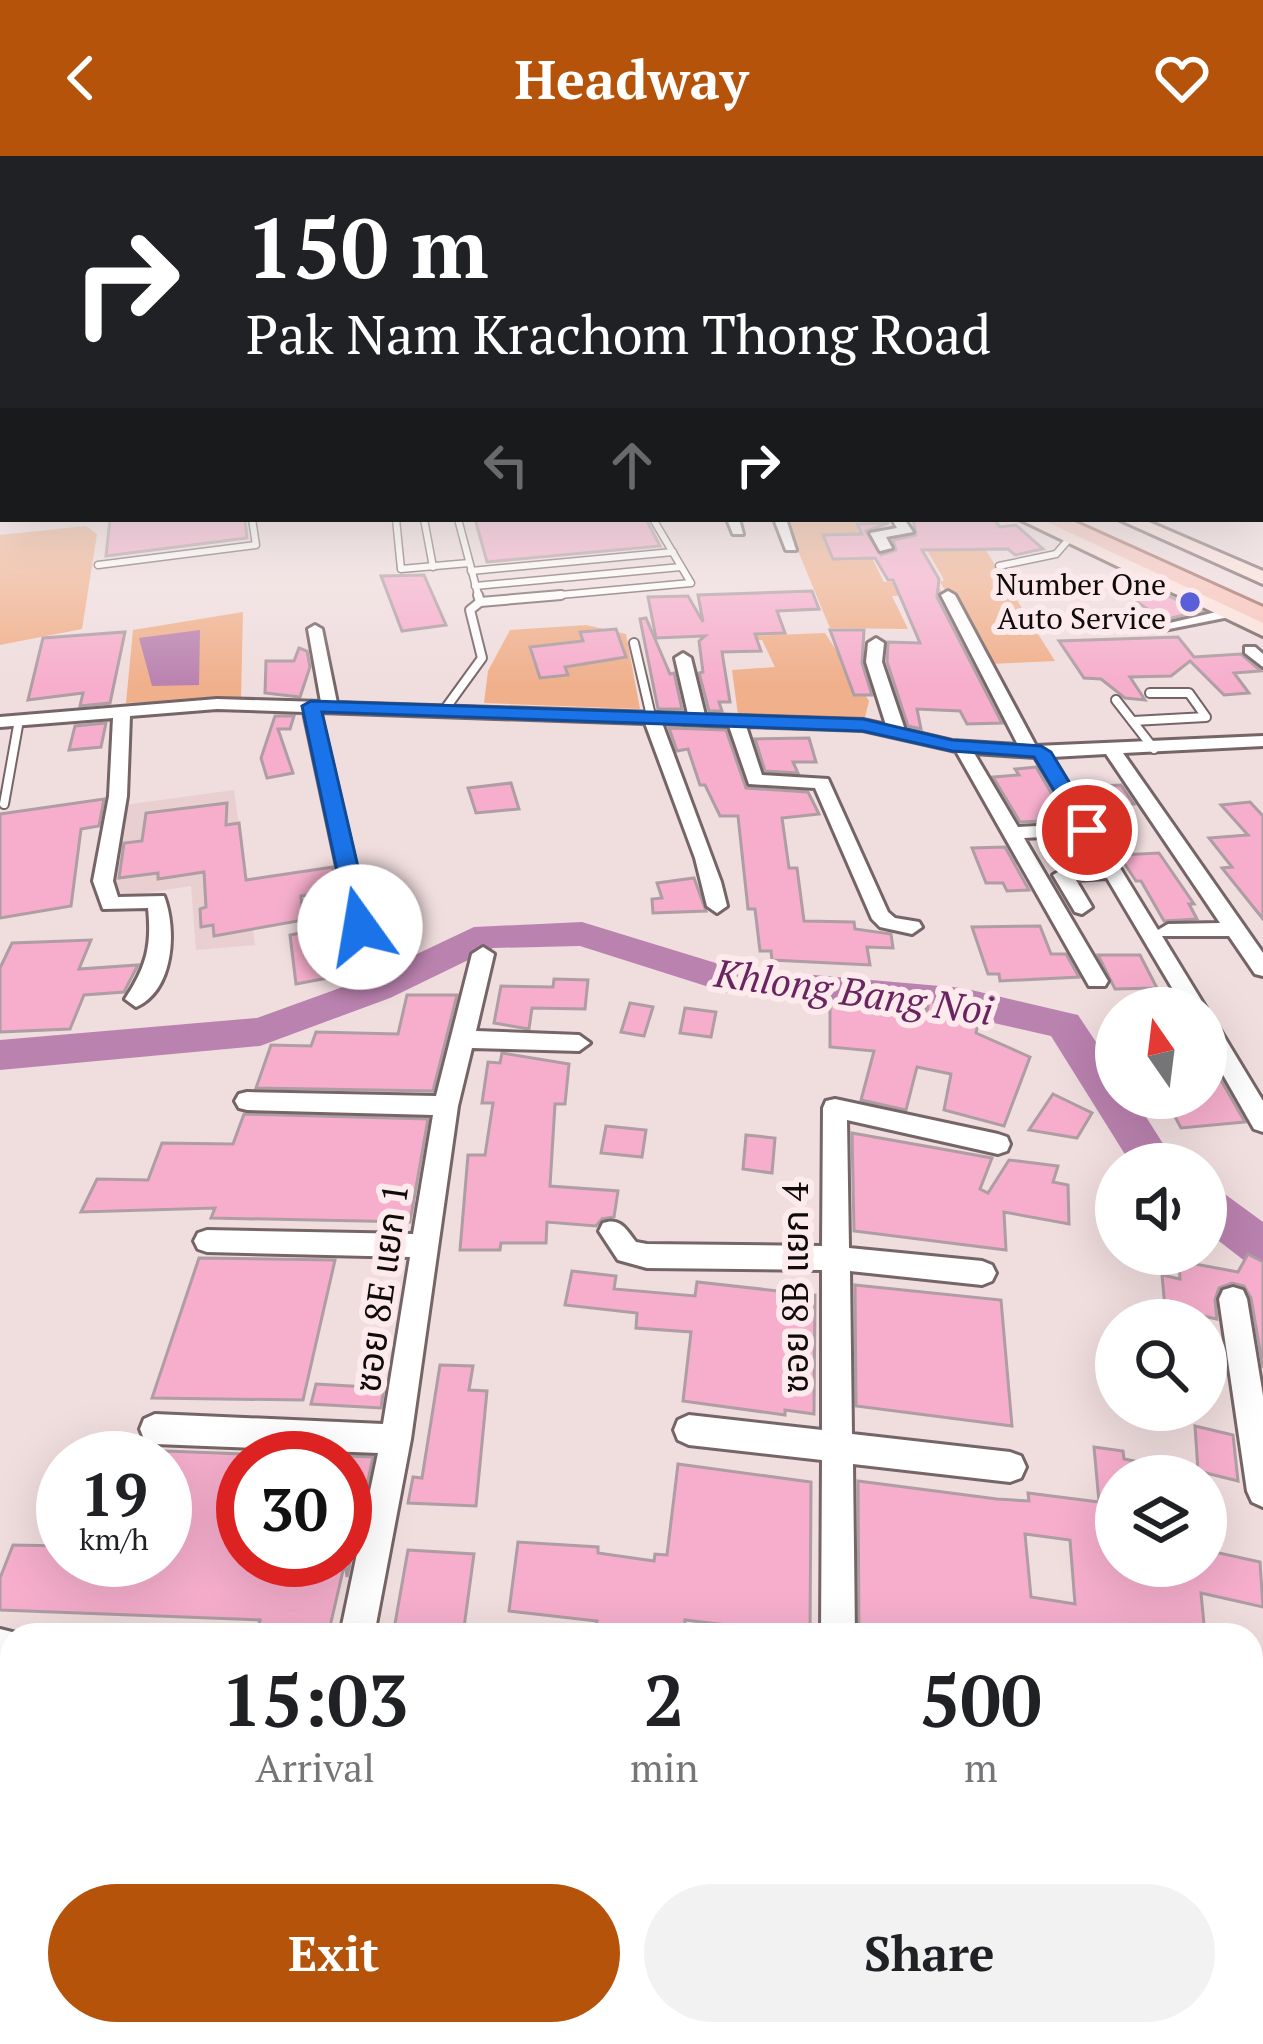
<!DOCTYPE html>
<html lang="en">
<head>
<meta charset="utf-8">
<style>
  :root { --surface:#fff; --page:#f2f2f2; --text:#202124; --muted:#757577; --accent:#b45309 }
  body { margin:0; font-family:"PT Serif","Noto Sans Thai",serif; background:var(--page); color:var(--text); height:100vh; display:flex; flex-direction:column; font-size:45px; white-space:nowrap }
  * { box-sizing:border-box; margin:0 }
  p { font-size:39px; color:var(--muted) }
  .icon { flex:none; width:66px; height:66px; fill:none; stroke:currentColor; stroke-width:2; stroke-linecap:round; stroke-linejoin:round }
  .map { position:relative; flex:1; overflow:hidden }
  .sheet { position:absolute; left:0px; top:1467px; width:1263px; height:423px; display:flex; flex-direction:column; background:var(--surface); border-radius:36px 36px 0 0; box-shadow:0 12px 48px #0002 }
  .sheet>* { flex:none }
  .guide { position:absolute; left:0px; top:0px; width:1263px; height:366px; box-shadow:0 12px 48px #0002; background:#202124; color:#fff; overflow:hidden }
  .needle { width:78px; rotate:346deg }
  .buttons { position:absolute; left:1095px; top:831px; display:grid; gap:24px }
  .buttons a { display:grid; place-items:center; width:132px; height:132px; border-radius:50%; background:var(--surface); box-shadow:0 12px 48px #0002; font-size:60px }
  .speed { position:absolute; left:36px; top:1275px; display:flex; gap:24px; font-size:60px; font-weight:700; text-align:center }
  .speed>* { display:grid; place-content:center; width:156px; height:156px; border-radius:50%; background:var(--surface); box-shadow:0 12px 48px #0002; line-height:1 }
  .speed small { font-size:30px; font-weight:400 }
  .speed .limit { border:18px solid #d22; background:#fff; color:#111 }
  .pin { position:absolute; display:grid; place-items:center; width:102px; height:102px; color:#fff; margin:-51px; border:6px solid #fff; border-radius:50%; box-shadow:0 3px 12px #0007 }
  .me { position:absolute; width:132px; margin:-66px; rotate:347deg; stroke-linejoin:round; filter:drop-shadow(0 0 9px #0008) }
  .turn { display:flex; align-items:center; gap:42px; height:252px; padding:0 48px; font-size:54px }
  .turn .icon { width:156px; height:156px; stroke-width:2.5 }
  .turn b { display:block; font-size:84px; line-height:102px }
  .lanes { display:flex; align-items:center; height:114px; padding:0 48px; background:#0003; justify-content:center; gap:60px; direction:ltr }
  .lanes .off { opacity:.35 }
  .eta { display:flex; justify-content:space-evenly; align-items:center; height:204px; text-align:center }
  .eta b { font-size:72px; font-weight:600; line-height:84px }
  .primary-button { display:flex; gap:24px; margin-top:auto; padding:24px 48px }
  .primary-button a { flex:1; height:138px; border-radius:72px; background:var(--accent); color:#fff; font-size:48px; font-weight:600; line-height:138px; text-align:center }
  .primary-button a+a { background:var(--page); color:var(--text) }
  header { display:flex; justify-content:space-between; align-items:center; height:156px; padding:0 48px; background:var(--accent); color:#fff; font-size:54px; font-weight:600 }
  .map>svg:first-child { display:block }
</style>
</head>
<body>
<header><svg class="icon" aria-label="back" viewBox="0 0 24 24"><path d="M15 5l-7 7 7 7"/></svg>Headway<svg class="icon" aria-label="heart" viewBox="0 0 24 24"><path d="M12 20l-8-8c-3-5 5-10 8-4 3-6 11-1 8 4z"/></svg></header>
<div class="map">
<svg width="1263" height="1888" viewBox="0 0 1263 1888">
  <rect width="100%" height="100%" fill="#f0ddde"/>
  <path fill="#eacfd1" d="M234,634L255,789L196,794L191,730L126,740L111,730L124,649Z"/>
  <g fill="#f0b08c">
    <path d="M853,364L884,426H937L942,437L892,440L908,473L830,472L786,366Z"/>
    <path d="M86,370L97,378L82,473L0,489V379Z"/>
    <path d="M972,372L1055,505L990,508L940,426L944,424L916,375Z"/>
    <path d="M243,456L241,543L126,547L133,474Z"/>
    <path d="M586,469L626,478L640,553L484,547L488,515L510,474Z"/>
    <path d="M825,477L869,545L864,565L738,559L732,514L775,511L762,484H722V481Z"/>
    <path d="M1251,1697L1263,1700V1888H895V1878H1251Z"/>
  </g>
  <path fill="#ba82af" d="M200,474L199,529L152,530L139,482Z"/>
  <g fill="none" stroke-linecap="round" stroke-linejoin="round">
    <g fill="#ba82af" fill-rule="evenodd">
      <path d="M582,766L732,812L963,832L1078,859L1116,916V942H1134L1176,1008H1131L1051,880L963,860L731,838L580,790L493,792L390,842L260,890L0,914V884L257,862L362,824L474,771Z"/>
      <path d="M1206,1030L1222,1036L1263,1066V1112L1246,1106L1206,1075Z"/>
    </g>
  </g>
  <g fill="#f6aecc" stroke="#ae9da3" stroke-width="3" fill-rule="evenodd">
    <path d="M110,363H245L247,382L106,400Z"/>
    <path d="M475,363H646L660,390L487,406Z"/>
    <path d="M913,363H994L1000,371L1016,369L1043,393L1015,399L1008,393L922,394L939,423L937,441L1002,567L967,568L960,555L917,553L921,573L908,570L887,506L888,486L920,487L893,424H888L875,402L833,403L823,379L862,378L857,368L889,367L866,375L881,399L896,394L893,384L916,379Z"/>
    <path d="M424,419L446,469L402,475L381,420Z"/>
    <path d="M1131,422L1196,453L1200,455L1164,464L1110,428Z"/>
    <path d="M812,435L819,453L777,455L785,477L755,478L761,495L722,496L730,546H719L722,555H709L699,517L703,516L699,485L705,480L656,482L648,441L688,440L703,466L698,439Z"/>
    <path d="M646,462L670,518L674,517L682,553H658L640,463Z"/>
    <path d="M616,473L626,501L565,511L568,519L540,522L530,491L583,485L580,476Z"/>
    <path d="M830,474H864L862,507L872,539H854Z"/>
    <path d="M125,476L110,547L80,550L83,537L28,544L43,482Z"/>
    <path d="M1178,481L1194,501L1241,498L1261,515L1234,517L1249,537L1224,539L1190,505L1171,520L1130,521L1145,544L1125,542L1101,523L1084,522L1059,485Z"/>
    <path d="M299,492L307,495L310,511L300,541L265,537L266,505H294Z"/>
    <path d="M275,560H294L290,573H278L293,617L267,622L261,602Z"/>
    <path d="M106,567L101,591L69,594L75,570Z"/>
    <path d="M669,572L726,574L746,632L808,636L819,658L782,662L789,712H797L804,765L854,766L855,773L891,778L893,792L867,791L870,809L772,804L771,795H760L755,753H748L738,660H720L705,629H700L688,593L677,595Z"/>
    <path d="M809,582L816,606H793L798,617L765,615L755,583Z"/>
    <path d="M1036,611L1067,664L1020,666L993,621L1019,619L1015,613Z"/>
    <path d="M511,627L519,653L476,657L468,632Z"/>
    <path d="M1121,629L1134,648L1088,651L1076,631Z"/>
    <path d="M104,643L99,670L81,673L71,750L0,762V658Z"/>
    <path d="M1250,646L1263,660V763L1222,712L1232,711L1209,682L1248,679L1221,649Z"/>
    <path d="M227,647L226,669L239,667L246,724L333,711L336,735L301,740L303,764L214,780L213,769L201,771L200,753L206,751L204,716L158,723V717L119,722L124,687L142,685L146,657Z"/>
    <path d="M1005,691L1029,734L1007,735L1003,727H986L972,692Z"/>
    <path d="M1159,697L1194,748H1189L1197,763L1164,765L1141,725H1136L1119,699Z"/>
    <path d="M694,722L706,755L653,757L652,743L662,742L657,727Z"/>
    <path d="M1040,770L1051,798H1066L1079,821L1000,825L999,818H988L972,771Z"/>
    <path d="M336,771L344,819L296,828L290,779Z"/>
    <path d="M91,784L79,813L138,809L124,836L84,839L70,873L0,876V812L12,787Z"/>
    <path d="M1098,799H1140L1157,832L1115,833Z"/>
    <path d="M554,823L588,824L585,853L532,852L529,873L494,867L501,830L553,831Z"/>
    <path d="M407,839H457L433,935L256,932L271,889L311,890L316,876L398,878Z"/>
    <path d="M929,845L981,855L976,877L1030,901L1004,970L944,954L951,918L917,911L906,954L861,944L874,895L830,891V847L927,855Z"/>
    <path d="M630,847L653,851L644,880L621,876Z"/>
    <path d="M685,852L716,856L711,881L680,877Z"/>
    <path d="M502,897L569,908L565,948H555L550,1030L618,1035L614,1061L602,1063L596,1070L547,1066L546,1087H501L500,1094H460L468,999H485L493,947H482L488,906L500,907Z"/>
    <path d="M1206,898L1245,966L1181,972L1165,942H1206Z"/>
    <path d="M1053,938L1092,957L1077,982L1029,974Z"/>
    <path d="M244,958L428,963L410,1066L211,1062L215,1052L81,1056L97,1023L148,1024L162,987L233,988Z"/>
    <path d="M606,970L646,974L642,1001L601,997Z"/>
    <path d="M852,977L992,1002L980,1033L988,1037L1009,1004L1058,1010L1053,1026L1068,1029L1069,1068L1004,1056L1006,1094L854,1075Z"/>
    <path d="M746,979L775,982L772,1017L743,1013Z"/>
    <path d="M1248,1098L1263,1106V1212L1251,1142L1244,1130L1232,1127L1219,1132L1215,1144L1217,1163L1165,1152L1162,1119L1180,1123L1179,1105L1238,1116Z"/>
    <path d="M199,1102L335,1104L303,1244L152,1242Z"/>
    <path d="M572,1115L616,1120L614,1133L695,1140L697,1126L815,1139L814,1258L785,1254V1259L683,1245L691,1176L636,1172L637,1157L565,1149Z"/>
    <path d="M855,1129L1001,1144L1012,1270L856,1250Z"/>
    <path d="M440,1209L473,1210L469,1234L487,1235L476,1350L408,1347L413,1321L422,1322Z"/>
    <path d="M316,1228L384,1232L381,1252L311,1248Z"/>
    <path d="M1195,1270L1233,1279L1238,1325L1198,1315Z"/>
    <path d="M1094,1291L1123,1295L1124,1303L1166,1311L1165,1320H1116V1410H1206V1394L1260,1406L1263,1451L1201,1437L1205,1479H859L858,1325L997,1343L1029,1345L1028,1337L1099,1346ZM1025,1378L1070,1384L1075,1448L1031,1441Z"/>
    <path d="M165,1295L243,1298V1404H345V1300L373,1301L347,1421L345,1406L328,1479H257L260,1464L0,1454V1422L13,1389L63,1390V1404H165Z"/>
    <path d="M678,1308L811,1326L810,1479L685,1464L684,1479L633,1472L632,1479L595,1474L597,1465L509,1455L518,1386L598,1391V1397L654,1405L655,1398L667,1399Z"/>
    <path d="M408,1394L474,1398L463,1479H393Z"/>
  </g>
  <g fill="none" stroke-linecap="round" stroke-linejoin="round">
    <g stroke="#766567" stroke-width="9">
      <g id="lane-far1">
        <path d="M3,304V311"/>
        <path d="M396,363L401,413L469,407"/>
        <path d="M424,363L433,411"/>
        <path d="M458,363L479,442"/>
        <path d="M98,409L256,389L252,363"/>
        <path d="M999,410L1056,398L1069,383"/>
        <path d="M471,415L673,396"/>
        <path d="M475,430L681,411"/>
        <path d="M527,442L691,427L653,363"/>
      </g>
    </g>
    <g stroke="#766567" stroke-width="12">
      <g id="lane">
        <path d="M478,439L480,446L561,439"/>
        <path d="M634,487L652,564"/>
        <path d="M1116,544L1154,593"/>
        <path d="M445,553L482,502L470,454L480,446"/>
        <path d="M1133,565L1206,561L1189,537H1150"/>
        <path d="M4,648L19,564"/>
      </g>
    </g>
    <g stroke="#766567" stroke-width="6">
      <g id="street">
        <rect x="1260" y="267" width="3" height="6"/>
        <path d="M727,363H739L743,378H733Z"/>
        <path d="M774,363H786L796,394H786Z"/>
        <path d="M892,363H904L913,376L886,381L892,392L880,395L870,377L897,372Z"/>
        <path d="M948,435L955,439L1036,590L1263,580V590L1123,597L1263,797V820L1255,818L1229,780H1162L1206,852H1184L1107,722L1076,724L1092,751L1082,758L1075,756L1053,719L1063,713L1100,710L1081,679L1024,682L1108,825L1105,830H1089L956,595L863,574L746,570L762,619L828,623L888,756L895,762L919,766L922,771L912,778L880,771L872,763L815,632L749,628L729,570L662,567L721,726L727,750L717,757L707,750L695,702L645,567L320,556L370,771L360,778L350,771L304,556L217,553L130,560L127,640L113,725L118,741L164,740C177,774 174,834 136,851L125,843C146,811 152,791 148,752L103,753L93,725L109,640L113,562L0,571V561L217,543L321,546L308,473L315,469L322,473L337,547L688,558L675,502L683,497L691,502L705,559L863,564L886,569L866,506L868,487L876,482L884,487L882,506L905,574L952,585L1018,589L941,439ZM974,597L1035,601L1075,668L1018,671ZM1106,598L1220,767L1168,768L1158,774L1052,601Z"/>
        <path d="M1229,453L1234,454V460L1164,474L1157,470Z"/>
        <path d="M1245,491H1255L1263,498V511L1245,497Z"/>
        <path d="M483,791L494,798L476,875L579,879L590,887L579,895L472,892L458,950L411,1283L374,1479H340L378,1297L155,1288L144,1283L140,1273L144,1263L155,1258L383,1268L410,1101L207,1096L198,1093L194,1085L198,1077L207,1074L413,1078L433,959L247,954L239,952L235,945L239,938L247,936L436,940L472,798Z"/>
        <path d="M1206,862L1214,864L1263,945V976L1254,973L1206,889Z"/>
        <path d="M835,943L998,978L1007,981L1010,988L1007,995L998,998L847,964L849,1092L982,1105L992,1109L996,1117L992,1125L982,1129L850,1115L852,1278L1010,1296L1021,1300L1026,1311L1021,1322L1010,1326L853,1308L855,1479H821L822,1304L689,1289L678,1284L674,1274L678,1264L689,1259L822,1274V1114L647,1112L618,1104L599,1075L603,1067C620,1061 626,1073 636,1086L647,1088L822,1090L823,952L826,945Z"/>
        <path d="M1233,1131L1243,1134L1247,1143L1263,1240V1351L1252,1346L1247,1335L1219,1143L1223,1134Z"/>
        <path d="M0,1473L24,1479H12V1508L0,1507Z"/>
        <path d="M1251,1607L1263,1611V1649L1251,1645Z"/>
        <path d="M0,1750L12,1751V1791L0,1790Z"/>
        <path d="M308,1878H350L348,1888H306Z"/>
        <rect x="582" y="1878" width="42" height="10"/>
        <path d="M849,1878H891L892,1888H850Z"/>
      </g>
    </g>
    <g stroke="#766567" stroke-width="6">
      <g id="secondary">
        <path d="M1019,363H1042L1263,466V480Z"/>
        <path d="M1118,363H1142L1263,415V428Z"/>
      </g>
    </g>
    <g stroke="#a46a60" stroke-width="6">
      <g id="primary">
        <rect x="0" y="264" width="3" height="10"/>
        <path d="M1041,363H1068L1263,451V467Z"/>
      </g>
    </g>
    <use href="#lane-far1" stroke="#fff" stroke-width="6"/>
    <use href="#lane" stroke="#fff" stroke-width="8"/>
    <use href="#street" fill="#fff" fill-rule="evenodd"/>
    <use href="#secondary" fill="#fce2dd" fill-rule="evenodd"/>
    <use href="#primary" fill="#f8c4bb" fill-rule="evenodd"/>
  </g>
  <linearGradient id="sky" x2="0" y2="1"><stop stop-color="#95a0d1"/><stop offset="0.5" stop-color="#f8f0f0"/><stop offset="1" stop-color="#f8f0f0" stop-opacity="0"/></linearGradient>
  <rect width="1263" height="529" fill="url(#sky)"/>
  <path fill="#1a73e8" stroke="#114b97" stroke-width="3" d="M311,545L863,563L952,584L1041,590L1051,596L1098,674L1095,678H1080L1034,601L952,595L863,575L322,556L372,771L360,779L349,771L302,550Z"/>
  <circle fill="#595fd7" stroke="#fdeaec" stroke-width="4.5" cx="1190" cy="446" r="12"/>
  <g text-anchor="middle" stroke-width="12" stroke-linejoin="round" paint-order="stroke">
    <g font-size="30" fill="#100a0b" stroke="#fdeaec" text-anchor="end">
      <text x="1166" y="439">Number One<tspan x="1166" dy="34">Auto Service</tspan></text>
    </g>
    <g font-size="36" fill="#100a0b" stroke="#fdeaec">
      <text transform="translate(381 1132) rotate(-82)" y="13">ซอย 8E แยก 1</text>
      <text transform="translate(795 1132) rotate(-90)" y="13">ซอย 8B แยก 4</text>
    </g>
    <g font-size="39" font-style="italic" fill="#69255f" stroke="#fdeaec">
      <text transform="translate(854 836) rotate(8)" y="14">Khlong Bang Noi</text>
    </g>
  </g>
</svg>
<div class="buttons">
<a><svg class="needle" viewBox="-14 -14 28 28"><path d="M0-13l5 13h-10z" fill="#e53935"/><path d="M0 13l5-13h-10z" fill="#757577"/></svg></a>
<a><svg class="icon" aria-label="sound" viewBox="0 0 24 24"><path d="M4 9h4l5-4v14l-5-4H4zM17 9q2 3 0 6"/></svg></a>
<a><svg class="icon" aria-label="search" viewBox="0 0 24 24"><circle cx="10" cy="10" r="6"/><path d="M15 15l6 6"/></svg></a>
<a><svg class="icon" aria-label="layers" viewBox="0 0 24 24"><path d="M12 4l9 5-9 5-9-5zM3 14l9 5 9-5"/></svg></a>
</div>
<div class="speed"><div>19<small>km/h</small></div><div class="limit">30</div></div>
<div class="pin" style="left:1087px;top:674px;background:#d93025"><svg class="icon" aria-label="arrive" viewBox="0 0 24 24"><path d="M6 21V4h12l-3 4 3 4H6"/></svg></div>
<svg class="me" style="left:360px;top:771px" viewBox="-20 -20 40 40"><circle r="19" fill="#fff"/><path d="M0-13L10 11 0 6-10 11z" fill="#1a73e8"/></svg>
<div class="guide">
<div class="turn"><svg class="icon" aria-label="right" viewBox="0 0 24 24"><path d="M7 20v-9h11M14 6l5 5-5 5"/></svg><div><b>150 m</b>Pak Nam Krachom Thong Road</div></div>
<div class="lanes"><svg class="icon off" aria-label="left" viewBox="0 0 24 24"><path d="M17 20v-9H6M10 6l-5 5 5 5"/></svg><svg class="icon off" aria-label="ahead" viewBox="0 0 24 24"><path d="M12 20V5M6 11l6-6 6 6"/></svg><svg class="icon" aria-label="right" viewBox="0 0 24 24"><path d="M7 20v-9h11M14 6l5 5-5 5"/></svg></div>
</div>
<section class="sheet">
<div class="eta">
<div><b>15:03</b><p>Arrival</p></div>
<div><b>2</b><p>min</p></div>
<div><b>500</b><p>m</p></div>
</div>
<div class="primary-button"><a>Exit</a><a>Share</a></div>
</section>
</div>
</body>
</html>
